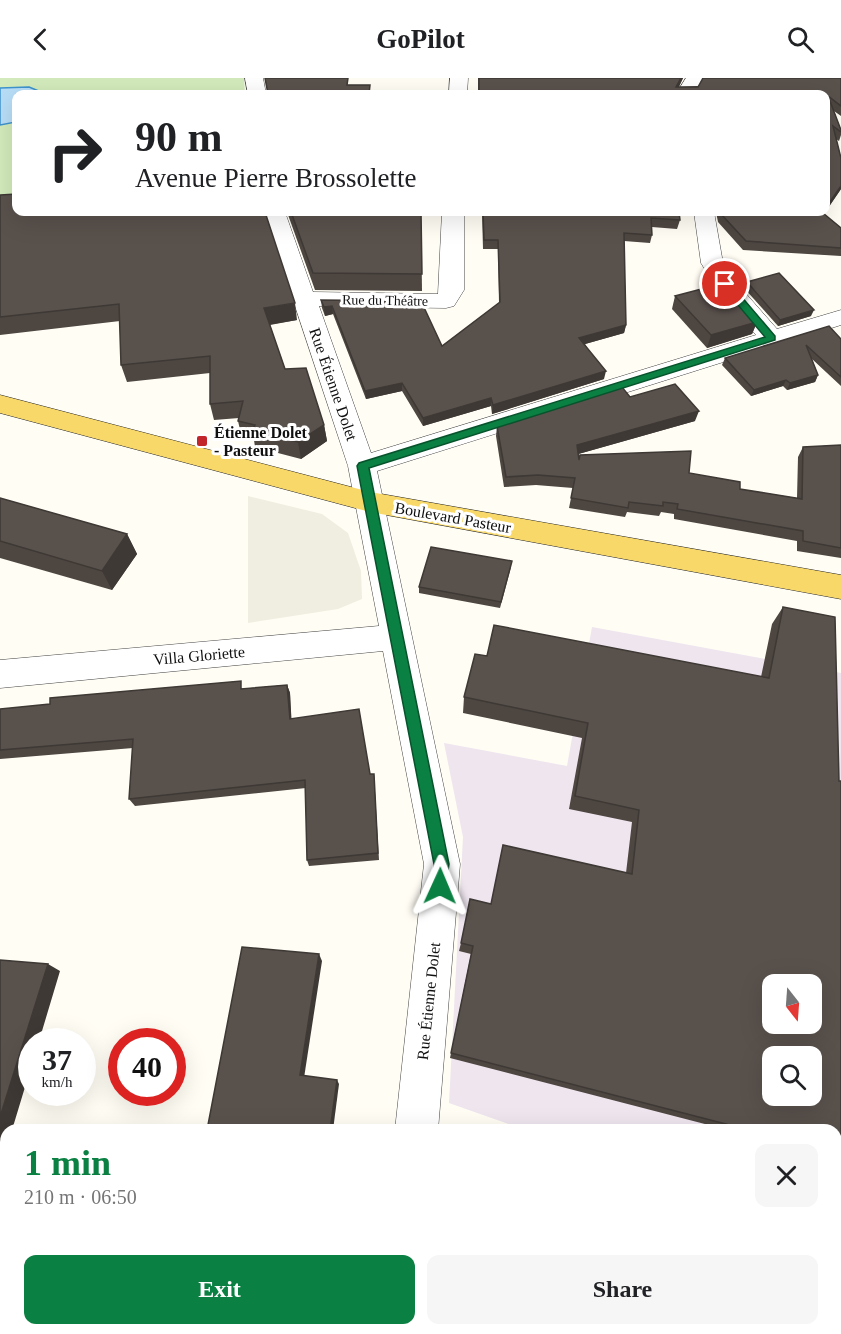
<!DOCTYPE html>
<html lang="en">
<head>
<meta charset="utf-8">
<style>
  :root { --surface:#fff; --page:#f6f6f6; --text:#202124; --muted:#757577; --accent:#0b8043 }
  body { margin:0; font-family:Georgia,serif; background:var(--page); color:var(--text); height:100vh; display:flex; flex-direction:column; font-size:22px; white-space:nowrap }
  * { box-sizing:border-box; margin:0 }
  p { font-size:20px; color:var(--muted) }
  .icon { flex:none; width:33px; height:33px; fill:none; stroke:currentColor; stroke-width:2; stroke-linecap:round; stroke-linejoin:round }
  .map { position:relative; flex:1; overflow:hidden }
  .details { position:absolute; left:0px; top:1046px; width:842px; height:212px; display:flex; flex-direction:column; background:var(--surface); border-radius:18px 18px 0 0; box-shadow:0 6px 24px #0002 }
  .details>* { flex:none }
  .guide { position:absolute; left:12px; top:12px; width:818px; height:126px; border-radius:12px; box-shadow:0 6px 24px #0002; background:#fff; color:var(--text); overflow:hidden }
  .needle { width:39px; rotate:163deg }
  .buttons { position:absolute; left:762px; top:896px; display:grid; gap:12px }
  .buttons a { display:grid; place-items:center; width:60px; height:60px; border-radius:12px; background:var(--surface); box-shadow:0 6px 24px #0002; font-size:30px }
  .speed { position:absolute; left:18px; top:950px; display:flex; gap:12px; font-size:30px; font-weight:700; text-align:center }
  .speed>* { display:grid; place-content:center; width:78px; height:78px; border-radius:50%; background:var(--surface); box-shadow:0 6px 24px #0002; line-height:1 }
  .speed small { font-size:15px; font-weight:400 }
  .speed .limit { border:9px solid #d22; background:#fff; color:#111 }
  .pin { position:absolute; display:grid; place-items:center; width:51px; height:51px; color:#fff; margin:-26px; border:3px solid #fff; border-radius:50%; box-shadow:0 2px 6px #0007 }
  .me { position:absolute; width:66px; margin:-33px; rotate:1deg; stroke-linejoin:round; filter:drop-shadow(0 0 4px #0008) }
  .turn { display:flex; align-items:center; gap:21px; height:126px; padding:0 24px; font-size:27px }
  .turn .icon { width:78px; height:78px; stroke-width:2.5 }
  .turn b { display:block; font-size:42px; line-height:51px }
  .round { display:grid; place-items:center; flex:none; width:63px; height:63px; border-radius:12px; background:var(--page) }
  .head { display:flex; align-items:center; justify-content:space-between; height:102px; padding:0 24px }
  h1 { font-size:36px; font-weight:700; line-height:45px; color:var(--accent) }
  .action { display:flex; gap:12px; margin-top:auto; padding:12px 24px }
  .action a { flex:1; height:69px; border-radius:12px; background:var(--accent); color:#fff; font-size:24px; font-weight:700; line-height:69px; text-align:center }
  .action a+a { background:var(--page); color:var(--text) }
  header { display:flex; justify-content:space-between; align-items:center; height:78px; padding:0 24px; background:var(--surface); font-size:27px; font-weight:700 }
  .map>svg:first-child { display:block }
</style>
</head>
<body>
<header><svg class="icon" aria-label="back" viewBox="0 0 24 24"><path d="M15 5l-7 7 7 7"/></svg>GoPilot<svg class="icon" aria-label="search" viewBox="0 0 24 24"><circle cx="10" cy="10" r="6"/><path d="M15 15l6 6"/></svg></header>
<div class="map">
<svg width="841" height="1256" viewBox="0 0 841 1256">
  <rect width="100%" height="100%" fill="#fffdf4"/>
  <path fill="#eee5ee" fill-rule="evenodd" d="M592,549L841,595V1164L836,1162V1052L523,1051L449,1025L463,759L444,665L567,688ZM772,906H812V945H772ZM772,978H812V1017H772Z"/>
  <path fill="#d3ebbc" d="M0,0H244L245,16H16V117L0,118Z"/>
  <path fill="#f0ede1" d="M248,418L322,436L348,455L361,493L362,521L338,531L248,545Z"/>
  <path fill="#b8def7" stroke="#3e93ce" stroke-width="1.5" d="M29,9L46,16H16V44L0,47V10Z"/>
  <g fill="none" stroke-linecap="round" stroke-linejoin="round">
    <g stroke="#434343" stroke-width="1">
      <g id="minor">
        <path d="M245,0H263L266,16H248Z"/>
        <path d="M450,0H468L467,16H449Z"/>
        <path d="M686,0H704L694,16H676Z"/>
        <path d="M264,134H285L313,214L438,216L442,134H464V212L454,228L446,230L319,228L371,375L756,257L717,211L701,185L694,134H714L723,185L734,202L777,251L841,232V247L377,393L460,786L438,1052H395L424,786L383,573L0,610V582L379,548L348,388Z"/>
        <rect x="374" y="1251" width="48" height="5"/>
      </g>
    </g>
    <g stroke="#212121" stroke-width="1">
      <path id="major" d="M0,317L370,414L841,497V521L370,434L0,335Z"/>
    </g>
    <use href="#minor" fill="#fff" fill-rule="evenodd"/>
    <use href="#major" fill="#f9d86a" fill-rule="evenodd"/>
  </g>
  <g fill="#4d4641">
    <path d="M478,0H683L679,9L841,0V38L834,33L841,52V57L839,63L836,61L841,80V111L824,136L841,150V178L743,172L718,144L716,134H825V16H478Z"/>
    <path d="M0,117L297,242L270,247L285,291L324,347L327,363L301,381L255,369L254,362L242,360L238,343L239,340L214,342L210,326V295L127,304L121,287L120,243L0,257Z"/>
    <path d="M287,134H421L422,213L315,212Z"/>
    <path d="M482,134H679L680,142L677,151L652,149V157L650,165L624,163L626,247L624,255L585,266L604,301L492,336L491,328L423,348L402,313L366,321L333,236L325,238L322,230L321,222L442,268L499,225L498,171H483Z"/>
    <path d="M747,204L811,238L778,248L744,210Z"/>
    <path d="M675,218L757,244L752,256L707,270L672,231Z"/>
    <path d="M841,261V308L812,281L818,297L815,304L787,312L783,308L751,318L722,287L725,280Z"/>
    <path d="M630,319L695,343L578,376L579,382L689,395L740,411L797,420L798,379L803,369L841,367V480L797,473V463L674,441V436L661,434L659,438L627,434L625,439L569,430L573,410L536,407L504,409L496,358L497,348Z"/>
    <path d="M0,420L127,456L137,476L112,512L0,480Z"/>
    <path d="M511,489L500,530L419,515V509Z"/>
    <path d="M783,529L839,703H841V1081L836,1079V1052H728L450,980L471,876L459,873L461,865L491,826L503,767L626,795L632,744L569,731L582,660L463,635L464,619L487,578L761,599L772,546Z"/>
    <path d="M287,607L290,615L291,641L370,696H374L379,782L309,788L307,782L306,710L135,728L129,721L133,670L0,681V631Z"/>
    <path d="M470,1251H836L841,1256H469Z"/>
  </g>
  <g fill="#3e3935">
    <path d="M681,0H683L675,16L676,9Z"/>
    <path d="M841,108V111L819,143L823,134H825V131Z"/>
    <path d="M295,225L297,242L267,247L264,230Z"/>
    <path d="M332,228L333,236L325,238L324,229Z"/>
    <path d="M814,232L811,238L778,248L780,242Z"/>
    <path d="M757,244L752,256L707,270L711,257Z"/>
    <path d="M626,247L624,255L578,268L579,260Z"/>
    <path d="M606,293L604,301L492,336L493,327Z"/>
    <path d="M818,297L815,304L787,312L790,305Z"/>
    <path d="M786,302L783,308L751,318L754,312Z"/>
    <path d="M402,305V313L366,321L365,313Z"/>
    <path d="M491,320V328L423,348V340Z"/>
    <path d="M699,333L695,343L575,377L577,367Z"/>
    <path d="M324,347L327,363L301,381L298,364Z"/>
    <path d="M127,456L137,476L112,512L102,493Z"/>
    <path d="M287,607L290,615L292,650L290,641Z"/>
    <path d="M319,876L322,883L304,1000L300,997Z"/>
    <path d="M48,886L60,893L39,963H32V986L12,1052H6V1070L0,1090V1039Z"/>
    <path d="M337,1002L339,1006L333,1052H330Z"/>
  </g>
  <g fill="#59514c" stroke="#3e3935" stroke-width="1.5" fill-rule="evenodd">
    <path d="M265,0H348L347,7H370L369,16H268Z"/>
    <path d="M479,0H681L676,9H698L703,0H841V28L828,18L841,52V54L833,48L841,80V108L825,131V16H479Z"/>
    <path d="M16,116V134H265L295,225L264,230L285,291L306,290L324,347L298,364L252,353L255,347L238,343L243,323L210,326V278L121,287L119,226L0,239V117Z"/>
    <path d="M291,134H421L422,196L313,195Z"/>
    <path d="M483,134H679L680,142L651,140L652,157L624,155L626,247L579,260L606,293L493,327L491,320L423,340L402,305L365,313L332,228L324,229L321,222L421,223L442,268L500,224L498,162H484Z"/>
    <path d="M720,134H823V135L841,150V170L746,163L721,136Z"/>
    <path d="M779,195L814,232L780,242L747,204Z"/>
    <path d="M724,205L757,244L711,257L675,218Z"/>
    <path d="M829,248L841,261V299L806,267L818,297L790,305L786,302L754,312L725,280Z"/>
    <path d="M675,306L699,333L577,367L579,382L580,377L691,373L689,395L740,404V411L802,421L803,369L841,367V470L803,463V453L677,431L678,426L663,424V428L629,424L628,430L571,420L575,400L538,397L506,399L497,348L622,309L630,319Z"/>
    <path d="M0,420L127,456L102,493L0,463Z"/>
    <path d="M431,469L512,483L501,524L419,509Z"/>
    <path d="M783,529L835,539L839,703H841V1075L836,1074V1052H749L451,975L473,868L461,865L470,821L491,826L503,767L632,796L639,732L575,718L588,645L464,619L475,576L487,578L494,547L769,600ZM772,906H812V945H772ZM772,978H812V1017H772Z"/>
    <path d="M241,603V611L287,607L290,641L359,631L370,696H374L378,775L307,782L305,702L129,721L133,661L0,672V631L50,626V620Z"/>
    <path d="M242,869L319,876L300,997L337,1002L330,1052H207Z"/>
    <path d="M0,882L48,886L0,1039Z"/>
    <path d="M836,1184L841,1186V1256H472L473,1251H836Z"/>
  </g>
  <path fill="#0b8043" stroke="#07532c" stroke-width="1.5" d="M722,204H729L775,258V262L369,390L449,786L445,813L440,816L434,813L432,808L434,786L357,388L359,385L765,259L722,208Z"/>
  <rect fill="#c2262b" stroke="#fff" stroke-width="2" x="196" y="357" width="12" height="12" rx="3"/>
  <g text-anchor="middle" stroke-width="6" stroke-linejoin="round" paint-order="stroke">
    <g font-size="14" fill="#101010" stroke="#fff">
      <text transform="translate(385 222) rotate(1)" y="5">Rue du Théâtre</text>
    </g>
    <g font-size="16" fill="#101010" stroke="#fff">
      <text transform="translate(334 306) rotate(71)" y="6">Rue Étienne Dolet</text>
      <text transform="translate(453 439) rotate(10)" y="6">Boulevard Pasteur</text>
      <text transform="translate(199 577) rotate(-5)" y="6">Villa Gloriette</text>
      <text transform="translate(428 923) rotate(-84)" y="6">Rue Étienne Dolet</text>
    </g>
    <g font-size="16" font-weight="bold" fill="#101010" stroke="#fff" text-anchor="start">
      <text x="214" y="360">Étienne Dolet<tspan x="214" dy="18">- Pasteur</tspan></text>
    </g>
  </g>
</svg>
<div class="buttons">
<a><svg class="needle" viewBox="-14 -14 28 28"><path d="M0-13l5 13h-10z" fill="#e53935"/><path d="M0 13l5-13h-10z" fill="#757577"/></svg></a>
<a><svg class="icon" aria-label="search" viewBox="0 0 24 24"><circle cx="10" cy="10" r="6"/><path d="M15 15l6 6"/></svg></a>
</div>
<div class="speed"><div>37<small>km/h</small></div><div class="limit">40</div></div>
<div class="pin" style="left:725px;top:206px;background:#d93025"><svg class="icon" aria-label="arrive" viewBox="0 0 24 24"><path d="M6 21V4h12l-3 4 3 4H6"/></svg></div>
<svg class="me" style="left:440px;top:808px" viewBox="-20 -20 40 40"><path d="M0-17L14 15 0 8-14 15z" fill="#0b8043" stroke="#fff" stroke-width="4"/></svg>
<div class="guide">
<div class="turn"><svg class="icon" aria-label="right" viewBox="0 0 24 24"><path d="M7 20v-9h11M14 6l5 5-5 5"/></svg><div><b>90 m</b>Avenue Pierre Brossolette</div></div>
</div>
<section class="details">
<div class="head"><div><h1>1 min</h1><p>210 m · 06:50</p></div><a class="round"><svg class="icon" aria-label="close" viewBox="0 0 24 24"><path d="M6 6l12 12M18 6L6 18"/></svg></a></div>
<div class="action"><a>Exit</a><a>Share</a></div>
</section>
</div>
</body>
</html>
